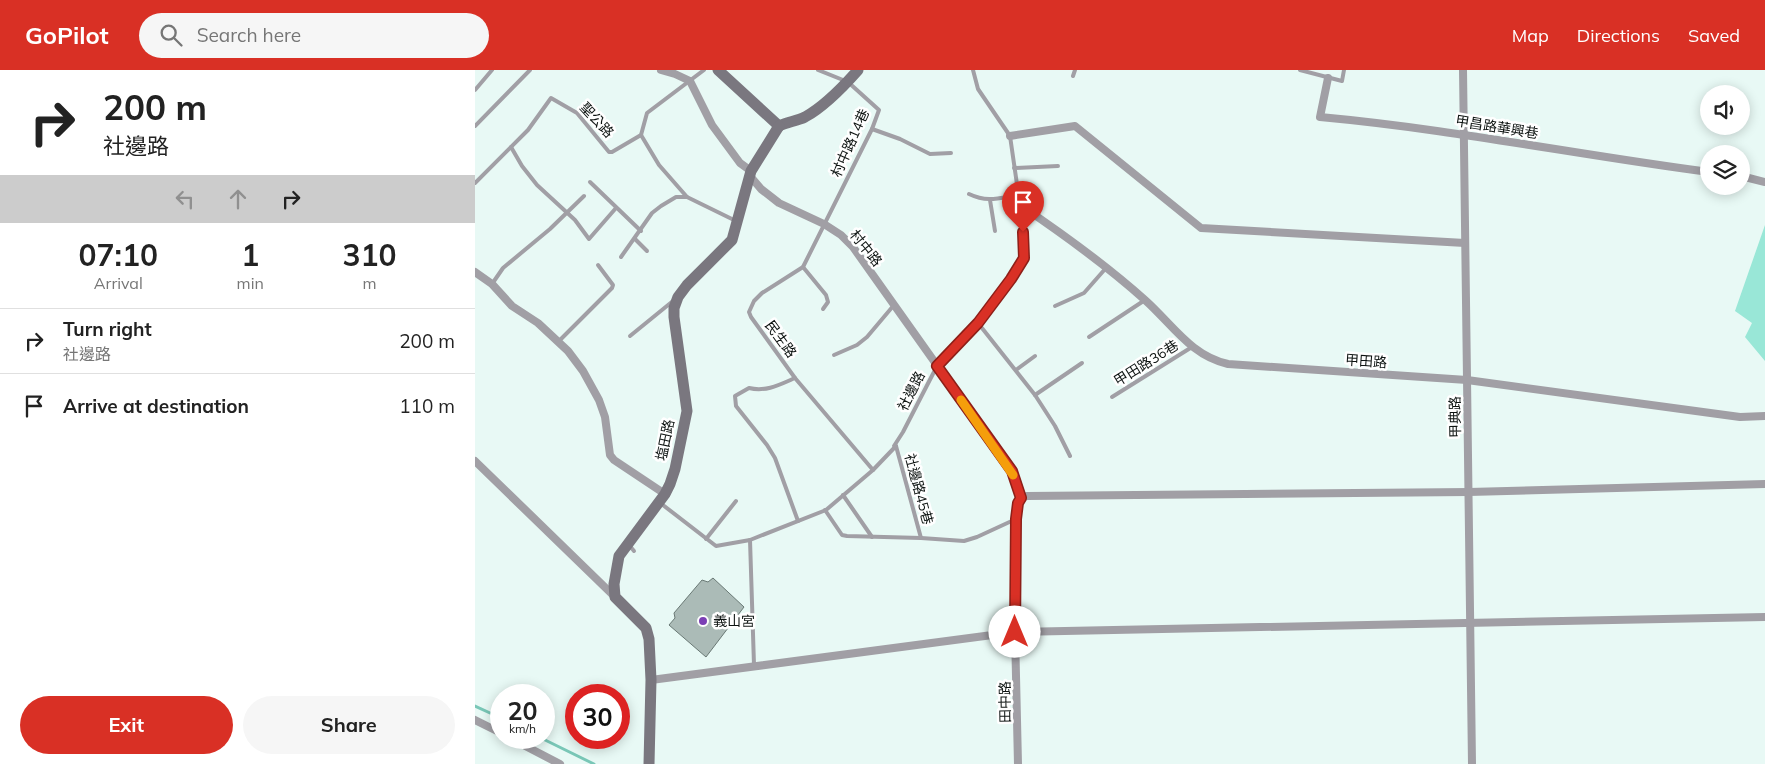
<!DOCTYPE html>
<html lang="en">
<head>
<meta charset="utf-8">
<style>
  :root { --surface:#fff; --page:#f6f6f6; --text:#222; --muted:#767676; --line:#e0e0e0; --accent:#d93025 }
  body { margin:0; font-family:Mulish,"Noto Sans TC",sans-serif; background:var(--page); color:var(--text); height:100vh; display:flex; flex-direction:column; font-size:19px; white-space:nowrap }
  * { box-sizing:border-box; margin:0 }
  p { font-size:16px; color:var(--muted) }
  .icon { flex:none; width:28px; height:28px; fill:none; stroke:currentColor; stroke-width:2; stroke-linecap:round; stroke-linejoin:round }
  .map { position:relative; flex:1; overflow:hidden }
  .details { display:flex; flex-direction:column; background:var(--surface); width:475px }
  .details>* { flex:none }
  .banner { background:#fff; color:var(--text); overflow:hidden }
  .tools { position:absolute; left:1225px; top:15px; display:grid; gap:10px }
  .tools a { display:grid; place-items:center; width:50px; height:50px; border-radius:50%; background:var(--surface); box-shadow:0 2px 12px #0003; font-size:25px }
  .speed { position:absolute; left:15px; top:614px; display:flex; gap:10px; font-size:25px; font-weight:700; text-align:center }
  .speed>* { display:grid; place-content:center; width:65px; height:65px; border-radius:50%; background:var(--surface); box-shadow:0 2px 12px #0003; line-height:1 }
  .speed small { font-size:12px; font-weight:400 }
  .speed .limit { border:8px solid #d22; background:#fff; color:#111 }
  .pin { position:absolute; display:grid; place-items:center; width:42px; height:42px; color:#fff; margin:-51px -21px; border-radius:50% 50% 50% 0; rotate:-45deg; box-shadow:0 0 5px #0007 }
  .pin .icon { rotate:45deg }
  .me { position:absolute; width:55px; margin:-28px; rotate:0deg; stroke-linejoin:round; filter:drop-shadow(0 0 4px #0008) }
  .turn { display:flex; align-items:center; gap:18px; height:105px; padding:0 20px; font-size:22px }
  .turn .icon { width:65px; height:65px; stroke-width:2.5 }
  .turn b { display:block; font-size:35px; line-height:42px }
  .lanes { display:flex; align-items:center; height:48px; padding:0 20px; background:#0003; justify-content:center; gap:25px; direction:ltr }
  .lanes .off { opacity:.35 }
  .eta { display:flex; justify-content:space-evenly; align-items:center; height:85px; text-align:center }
  .eta b { font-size:30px; font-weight:700; line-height:35px }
  .primary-button { display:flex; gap:10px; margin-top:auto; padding:10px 20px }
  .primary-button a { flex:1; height:58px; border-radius:30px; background:var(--accent); color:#fff; font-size:20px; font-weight:700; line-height:58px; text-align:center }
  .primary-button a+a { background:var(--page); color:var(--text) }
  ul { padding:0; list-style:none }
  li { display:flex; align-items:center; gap:15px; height:65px; padding:0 20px; border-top:1px solid var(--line) }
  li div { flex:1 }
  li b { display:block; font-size:19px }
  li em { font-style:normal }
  header { display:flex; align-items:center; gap:30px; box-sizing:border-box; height:70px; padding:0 25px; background:var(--accent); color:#fff }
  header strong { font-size:24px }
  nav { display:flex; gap:28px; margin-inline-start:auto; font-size:18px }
  .search { width:350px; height:45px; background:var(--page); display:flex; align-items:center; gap:12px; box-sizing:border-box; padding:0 18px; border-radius:28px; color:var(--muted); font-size:19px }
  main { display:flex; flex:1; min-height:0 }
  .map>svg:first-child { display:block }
</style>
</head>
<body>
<header>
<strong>GoPilot</strong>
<div class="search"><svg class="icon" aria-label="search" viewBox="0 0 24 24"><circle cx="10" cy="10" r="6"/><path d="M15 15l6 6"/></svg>Search here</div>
<nav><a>Map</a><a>Directions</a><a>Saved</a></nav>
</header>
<main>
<section class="details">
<div class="banner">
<div class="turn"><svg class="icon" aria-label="right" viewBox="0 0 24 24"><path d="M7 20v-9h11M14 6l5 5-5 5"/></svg><div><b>200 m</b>社邊路</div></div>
<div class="lanes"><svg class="icon off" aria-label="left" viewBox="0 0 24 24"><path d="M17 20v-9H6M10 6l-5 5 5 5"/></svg><svg class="icon off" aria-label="ahead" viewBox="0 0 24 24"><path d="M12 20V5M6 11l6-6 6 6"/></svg><svg class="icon" aria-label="right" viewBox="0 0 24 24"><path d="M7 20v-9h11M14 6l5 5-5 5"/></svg></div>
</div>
<div class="eta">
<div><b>07:10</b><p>Arrival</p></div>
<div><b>1</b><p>min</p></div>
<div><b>310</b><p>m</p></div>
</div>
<ul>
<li><svg class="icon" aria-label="right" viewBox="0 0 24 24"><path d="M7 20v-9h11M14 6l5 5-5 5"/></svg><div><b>Turn right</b><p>社邊路</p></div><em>200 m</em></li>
<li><svg class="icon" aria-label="arrive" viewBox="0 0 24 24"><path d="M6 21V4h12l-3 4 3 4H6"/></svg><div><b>Arrive at destination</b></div><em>110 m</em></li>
</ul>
<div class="primary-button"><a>Exit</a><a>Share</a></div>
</section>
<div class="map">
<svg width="1290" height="694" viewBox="0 0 1290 694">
  <rect width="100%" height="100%" fill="#e8f9f5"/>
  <path fill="#99e7d7" d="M1290,155V291L1270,267L1277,253L1260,241Z"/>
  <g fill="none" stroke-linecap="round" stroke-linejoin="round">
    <g stroke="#79c7b7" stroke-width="3">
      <path d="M0,636L26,648"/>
      <path d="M66,668L119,694"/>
    </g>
  </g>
  <path fill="#abbbb7" stroke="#6a7975" d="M238,508L269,537L231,587L194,555L200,548L199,543L227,510L233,512Z"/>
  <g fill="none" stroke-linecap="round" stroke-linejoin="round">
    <g stroke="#a19fa5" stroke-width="4">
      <path d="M343,0L373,12L404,40L397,59L328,197L287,223L279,231L274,242L276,247L320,308L398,400"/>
      <path d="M825,0L867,11L869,0"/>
      <path d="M598,6L600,0"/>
      <path d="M0,20L17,0"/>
      <path d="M0,56L55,0"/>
      <path d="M397,59L425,69L455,84L476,83"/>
      <path d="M166,65L184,95L212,127"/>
      <path d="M36,77L47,96L62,115L100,150L114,169L141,138"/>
      <path d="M539,98L583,96"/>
      <path d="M115,112L166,161"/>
      <path d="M0,113L53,60L76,28L102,43L134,82H137L166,65L172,43L229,0"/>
      <path d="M494,124C513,133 524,128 543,125"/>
      <path d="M515,130L520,161"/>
      <path d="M160,169L172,181"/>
      <path d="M146,187L177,143L186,136L201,127H212L261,151"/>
      <path d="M328,197L351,225L353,232L348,239"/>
      <path d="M17,214L28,198L75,159L109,126"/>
      <path d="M580,236L609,223L631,198"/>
      <path d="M503,253L560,325L580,356L595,386"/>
      <path d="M155,266L198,231"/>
      <path d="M614,267L670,230"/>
      <path d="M84,271L137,218L138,215L123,195"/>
      <path d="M359,285L382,275L392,267L419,235"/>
      <path d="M541,300L560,286"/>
      <path d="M320,308C304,315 291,322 274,318L260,326L261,336L292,375L300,388L323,451"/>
      <path d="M560,325L607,293"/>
      <path d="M637,327L717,277"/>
      <path d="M421,376L446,468"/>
      <path d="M368,425L397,467"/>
      <path d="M184,432L241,476L275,470L351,440L398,400L421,376H419L428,362L462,296L503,253L536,209L549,187V176L545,135L535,66L503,19L498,0"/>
      <path d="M350,440L367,465L372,466L446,468L489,471L502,467L541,449"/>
      <path d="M231,469L261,431"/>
      <path d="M275,470L279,595"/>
      <path d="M154,475L159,481"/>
    </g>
    <g stroke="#a19fa5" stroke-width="8">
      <path d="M186,0L200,4L215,11L237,55L265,93L276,101"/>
      <path d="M988,0L997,694"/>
      <path d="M853,8L845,47C976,59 1104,85 1234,102"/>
      <path d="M535,66L600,56L726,158L990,173"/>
      <path d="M275,106L286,119L304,133L349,154L366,165L378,177L537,401L546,428L543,433L541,449L540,562L543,694"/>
      <path d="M1266,106L1290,112"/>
      <path d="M545,135C588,164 631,195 670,230C697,254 716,286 753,294L992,310L1265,347L1290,346"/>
      <path d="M0,202L17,214L37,236L63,253L93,281L108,301L124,330L130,347L135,385L139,390L190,424"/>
      <path d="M0,391L140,527"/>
      <path d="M546,428L552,426L994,422L1290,414"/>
      <path d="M176,610L540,562L1290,547"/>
      <path d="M0,650L26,663"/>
      <path d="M35,668L85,694"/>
    </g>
    <g stroke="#7a777f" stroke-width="11">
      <path d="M243,0L304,56"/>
      <path d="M304,56C312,52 322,51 330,47C350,36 368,17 383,0"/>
      <path d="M174,694L176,610L174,569L171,558L140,527L139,514L144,486L190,424L195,414L200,399L212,341L199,247V238L203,227L212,215L257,170L276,101L304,56"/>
    </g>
  </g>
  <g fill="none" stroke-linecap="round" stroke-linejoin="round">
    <g stroke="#8d1f18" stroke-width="12">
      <path id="route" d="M540,562L541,449L543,433L546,428L537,401L462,296L503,253L536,209L549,188L548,162"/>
    </g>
    <use href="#route" stroke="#d93025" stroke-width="9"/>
    <path stroke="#f59e0b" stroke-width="9" d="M486,330L538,405"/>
  </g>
  <circle fill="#7b3fb5" stroke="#fff" stroke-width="2" cx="228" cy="551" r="5"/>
  <g text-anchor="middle" stroke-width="5" stroke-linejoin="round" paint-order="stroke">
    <g font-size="14" fill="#0e1412" stroke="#fff">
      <text transform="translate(122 50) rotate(47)" y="5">聖公路</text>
      <text transform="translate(1022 57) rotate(9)" y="5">甲昌路華興巷</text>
      <text transform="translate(375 73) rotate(-66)" y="5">村中路14巷</text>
      <text transform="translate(391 178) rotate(51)" y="5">村中路</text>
      <text transform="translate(306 269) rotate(54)" y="5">民生路</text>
      <text transform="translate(891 291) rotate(4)" y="5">甲田路</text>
      <text transform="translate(671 293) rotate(-32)" y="5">甲田路36巷</text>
      <text transform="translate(436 321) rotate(-63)" y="5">社邊路</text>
      <text transform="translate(980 347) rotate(-91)" y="5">甲典路</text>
      <text transform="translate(190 370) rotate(-78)" y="5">塩田路</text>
      <text transform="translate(444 419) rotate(75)" y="5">社邊路45巷</text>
      <text transform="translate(530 632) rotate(-91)" y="5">田中路</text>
    </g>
    <g font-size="14" fill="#0e1412" stroke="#fff" text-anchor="start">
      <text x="238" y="556">義山宮</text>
    </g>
  </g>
</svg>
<div class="tools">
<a><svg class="icon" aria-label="sound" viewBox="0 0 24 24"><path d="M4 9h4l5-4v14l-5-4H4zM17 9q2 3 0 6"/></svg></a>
<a><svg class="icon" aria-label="layers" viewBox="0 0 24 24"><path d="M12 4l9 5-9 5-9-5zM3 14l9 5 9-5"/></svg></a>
</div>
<div class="speed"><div>20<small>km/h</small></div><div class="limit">30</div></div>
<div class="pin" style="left:548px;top:162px;background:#d93025"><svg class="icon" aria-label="arrive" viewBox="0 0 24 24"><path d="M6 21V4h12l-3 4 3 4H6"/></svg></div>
<svg class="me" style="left:540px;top:562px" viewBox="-20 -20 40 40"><circle r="19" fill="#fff"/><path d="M0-13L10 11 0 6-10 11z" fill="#d93025"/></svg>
</div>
</main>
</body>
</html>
